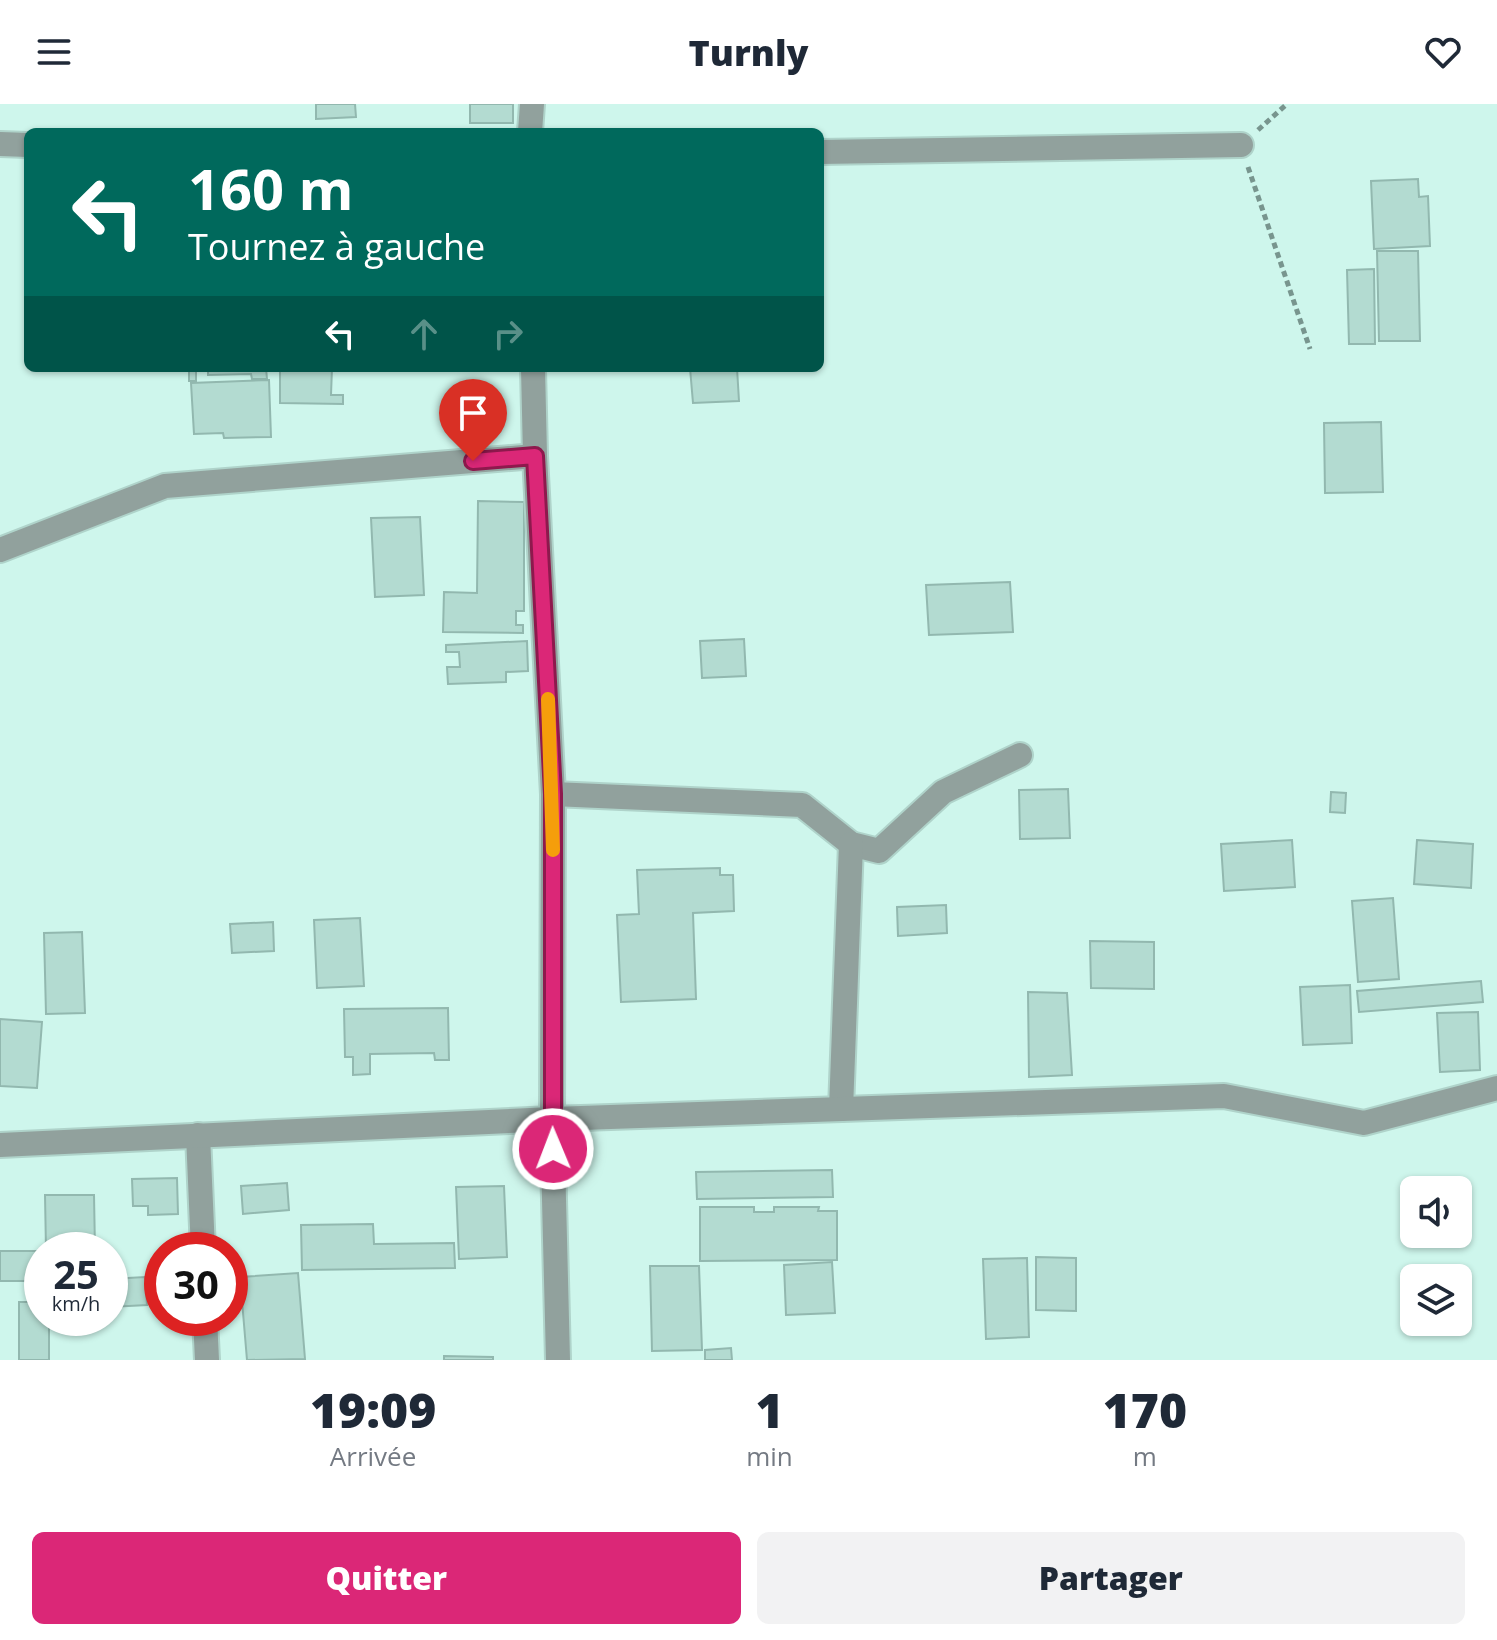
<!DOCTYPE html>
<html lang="fr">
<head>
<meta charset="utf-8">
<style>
  :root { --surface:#fff; --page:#f2f2f3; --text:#1f2937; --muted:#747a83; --accent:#db2777 }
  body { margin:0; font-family:"Open Sans",sans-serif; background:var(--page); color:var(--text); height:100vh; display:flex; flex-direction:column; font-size:30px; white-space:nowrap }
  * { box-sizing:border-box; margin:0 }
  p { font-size:26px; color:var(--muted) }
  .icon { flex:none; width:44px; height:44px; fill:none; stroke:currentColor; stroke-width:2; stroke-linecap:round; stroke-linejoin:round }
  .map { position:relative; height:1256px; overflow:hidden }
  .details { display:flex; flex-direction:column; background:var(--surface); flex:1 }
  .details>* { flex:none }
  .top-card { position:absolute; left:24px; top:24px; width:800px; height:244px; border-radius:12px; box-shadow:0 2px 6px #0004; background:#00695c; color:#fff; overflow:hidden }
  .controls { position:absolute; left:1400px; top:1072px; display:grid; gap:16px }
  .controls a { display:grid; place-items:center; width:72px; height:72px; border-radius:12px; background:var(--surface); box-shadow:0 2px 6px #0004; font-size:40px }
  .speed { position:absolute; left:24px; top:1128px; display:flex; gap:16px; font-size:40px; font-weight:700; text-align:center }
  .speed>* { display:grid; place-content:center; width:104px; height:104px; border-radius:50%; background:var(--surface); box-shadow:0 2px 6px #0004; line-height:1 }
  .speed small { font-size:20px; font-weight:400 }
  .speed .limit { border:12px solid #d22; background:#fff; color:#111 }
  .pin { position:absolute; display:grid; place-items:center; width:68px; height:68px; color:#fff; margin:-82px -34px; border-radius:50% 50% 50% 0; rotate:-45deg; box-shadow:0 0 8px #0007 }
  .pin .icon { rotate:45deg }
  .me { position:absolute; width:88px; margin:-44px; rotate:359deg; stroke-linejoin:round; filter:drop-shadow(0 0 6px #0008) }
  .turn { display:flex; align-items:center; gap:28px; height:168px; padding:0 32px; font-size:36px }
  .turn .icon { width:104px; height:104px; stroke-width:2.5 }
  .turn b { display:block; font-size:56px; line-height:68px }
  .lanes { display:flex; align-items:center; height:76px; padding:0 32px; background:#0003; justify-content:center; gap:40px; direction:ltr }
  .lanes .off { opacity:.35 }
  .eta { display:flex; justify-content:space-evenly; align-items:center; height:136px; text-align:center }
  .eta b { font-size:48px; font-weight:800; line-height:56px }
  .primary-button { display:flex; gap:16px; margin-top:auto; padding:16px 32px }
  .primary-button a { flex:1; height:92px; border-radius:12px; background:var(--accent); color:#fff; font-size:32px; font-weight:800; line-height:92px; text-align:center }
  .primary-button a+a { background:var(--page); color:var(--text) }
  header { display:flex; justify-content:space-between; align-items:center; height:104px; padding:0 32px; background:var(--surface); font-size:36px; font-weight:800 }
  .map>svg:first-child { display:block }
</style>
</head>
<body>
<header><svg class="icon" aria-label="menu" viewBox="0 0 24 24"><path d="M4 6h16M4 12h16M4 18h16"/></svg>Turnly<svg class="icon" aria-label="heart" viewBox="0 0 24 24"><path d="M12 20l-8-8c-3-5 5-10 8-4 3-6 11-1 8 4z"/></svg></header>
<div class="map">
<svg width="1497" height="1256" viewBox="0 0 1497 1256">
  <rect width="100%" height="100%" fill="#cef6ec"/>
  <g fill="#b3dbd1" stroke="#92b8af" stroke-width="2">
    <path d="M316,0H355L356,13L316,15Z"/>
    <rect x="470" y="0" width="43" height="19"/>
    <path d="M1418,75L1419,93L1428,92L1430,142L1374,145L1371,77Z"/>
    <path d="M1377,147H1418L1420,237H1379Z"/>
    <path d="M1374,165L1375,240H1349L1347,166Z"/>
    <path d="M189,264H266L267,275H252L251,270L208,271V266H196V277H189Z"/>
    <path d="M280,264H332L331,291H343V300L280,299Z"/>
    <path d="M690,264H737L739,297L693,299Z"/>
    <path d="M269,276L271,333L224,334L223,329L194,330L191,279Z"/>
    <path d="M1381,318L1383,388L1325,389L1324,319Z"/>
    <path d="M478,397L524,398V507H516V521H523V529L443,528L444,488L477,489Z"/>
    <path d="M420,413L424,491L375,493L371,414Z"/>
    <path d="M1010,478L1013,528L929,531L926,481Z"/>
    <path d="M744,535L746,572L702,574L700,537Z"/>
    <path d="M527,537L528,567L506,568V578L448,580L447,563H460L459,548H446V541Z"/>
    <path d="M1068,685L1070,734L1020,735L1019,686Z"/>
    <path d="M1331,688L1346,689L1345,709L1330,708Z"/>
    <path d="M1292,736L1295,783L1224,787L1221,740Z"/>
    <path d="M1417,736L1473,740L1471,784L1414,780Z"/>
    <path d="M720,764V771H733L734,807L693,809L696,895L621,898L617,811L639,810L637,766Z"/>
    <path d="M1393,794L1399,875L1358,878L1352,797Z"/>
    <path d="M946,801L947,829L898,832L897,803Z"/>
    <path d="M360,814L364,882L317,884L314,816Z"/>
    <path d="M273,818L274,847L232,849L230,820Z"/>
    <path d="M82,828L85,909L46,910L44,829Z"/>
    <path d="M1090,837L1154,838V885L1091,884Z"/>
    <path d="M1481,877L1483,898L1359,908L1357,887Z"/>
    <path d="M1350,881L1352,939L1303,941L1300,883Z"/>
    <path d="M1028,888L1067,889L1072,971L1029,973Z"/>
    <path d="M448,904L449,956H435L434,949L370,950V970L353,971V953H345L344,905Z"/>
    <path d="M1478,908L1480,966L1440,968L1437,909Z"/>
    <path d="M0,915L42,918L37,984L0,982Z"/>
    <path d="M832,1066L833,1093L697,1095L696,1068Z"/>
    <path d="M177,1074L178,1110L148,1111V1102H133L132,1075Z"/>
    <path d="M287,1079L289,1106L243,1110L241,1082Z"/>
    <path d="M504,1082L507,1153L459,1155L456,1083Z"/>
    <path d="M45,1091H94L95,1146H46Z"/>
    <path d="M700,1103H754V1108H774V1103H819L818,1107H837V1156L700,1157Z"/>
    <path d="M373,1120L374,1140L454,1139L455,1164L302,1166L301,1121Z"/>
    <rect x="0" y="1147" width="42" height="30"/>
    <path d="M1036,1153L1076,1154V1207L1036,1206Z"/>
    <path d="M1027,1154L1029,1233L986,1235L983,1155Z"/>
    <path d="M832,1158L835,1209L786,1211L784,1161Z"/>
    <path d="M650,1162H699L702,1246L652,1247Z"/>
    <path d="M298,1169L305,1255L247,1256L240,1173Z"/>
    <path d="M145,1173L147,1201L110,1203V1175Z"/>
    <path d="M19,1198H42V1214H49V1256H19Z"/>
    <path d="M731,1244L732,1256H705V1246Z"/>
    <path d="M444,1252L493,1253V1256H444Z"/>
  </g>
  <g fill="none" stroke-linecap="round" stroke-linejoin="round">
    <g stroke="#afd3ca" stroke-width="28">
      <g id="street">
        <path d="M530,28L532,0"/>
        <path d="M0,40L28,41"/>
        <path d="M820,48L1241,41"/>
        <path d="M533,264L535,352L553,690L552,1015L558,1256"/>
        <path d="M0,446L165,382L535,352"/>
        <path d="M553,690L802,701L851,740L879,747L943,688L1020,651"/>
        <path d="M841,1005L851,740"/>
        <path d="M198,1031L203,1146"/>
        <path d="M0,1041L552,1015L1224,992L1364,1019L1497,984"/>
        <path d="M205,1214L207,1256"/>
      </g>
    </g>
    <g stroke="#78958e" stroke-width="5" stroke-dasharray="6 4" stroke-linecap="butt">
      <path d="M1258,26L1287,0"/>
      <path d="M1248,63L1310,245"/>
    </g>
    <use href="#street" stroke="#91a19d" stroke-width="24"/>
  </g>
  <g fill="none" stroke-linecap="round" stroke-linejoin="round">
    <g stroke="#8e194d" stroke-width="20">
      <path id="route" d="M473,357L535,352L553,690V1045"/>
    </g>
    <use href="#route" stroke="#db2777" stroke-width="14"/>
    <path stroke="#f59e0b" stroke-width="14" d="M548,595L553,746"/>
  </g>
</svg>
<div class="controls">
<a><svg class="icon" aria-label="sound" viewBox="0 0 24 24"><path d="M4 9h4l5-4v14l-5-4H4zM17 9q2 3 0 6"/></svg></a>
<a><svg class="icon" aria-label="layers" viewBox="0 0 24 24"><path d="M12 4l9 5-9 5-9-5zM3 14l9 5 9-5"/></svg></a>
</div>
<div class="speed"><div>25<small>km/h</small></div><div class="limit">30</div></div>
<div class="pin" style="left:473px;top:357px;background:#d93025"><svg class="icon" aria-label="arrive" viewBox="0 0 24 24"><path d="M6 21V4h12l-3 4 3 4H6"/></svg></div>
<svg class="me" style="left:553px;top:1045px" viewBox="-20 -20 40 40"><circle r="17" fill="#db2777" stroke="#fff" stroke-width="3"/><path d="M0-11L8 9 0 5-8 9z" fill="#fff"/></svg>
<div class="top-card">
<div class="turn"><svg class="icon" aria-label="left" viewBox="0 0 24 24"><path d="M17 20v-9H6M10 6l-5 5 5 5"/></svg><div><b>160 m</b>Tournez à gauche</div></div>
<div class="lanes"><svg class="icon" aria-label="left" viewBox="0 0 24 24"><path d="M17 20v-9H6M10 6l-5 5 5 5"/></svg><svg class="icon off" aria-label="ahead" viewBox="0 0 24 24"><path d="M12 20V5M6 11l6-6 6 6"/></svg><svg class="icon off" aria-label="right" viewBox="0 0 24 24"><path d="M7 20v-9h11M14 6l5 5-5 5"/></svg></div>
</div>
</div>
<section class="details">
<div class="eta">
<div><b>19:09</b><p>Arrivée</p></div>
<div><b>1</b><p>min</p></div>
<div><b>170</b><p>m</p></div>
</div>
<div class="primary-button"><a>Quitter</a><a>Partager</a></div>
</section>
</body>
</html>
